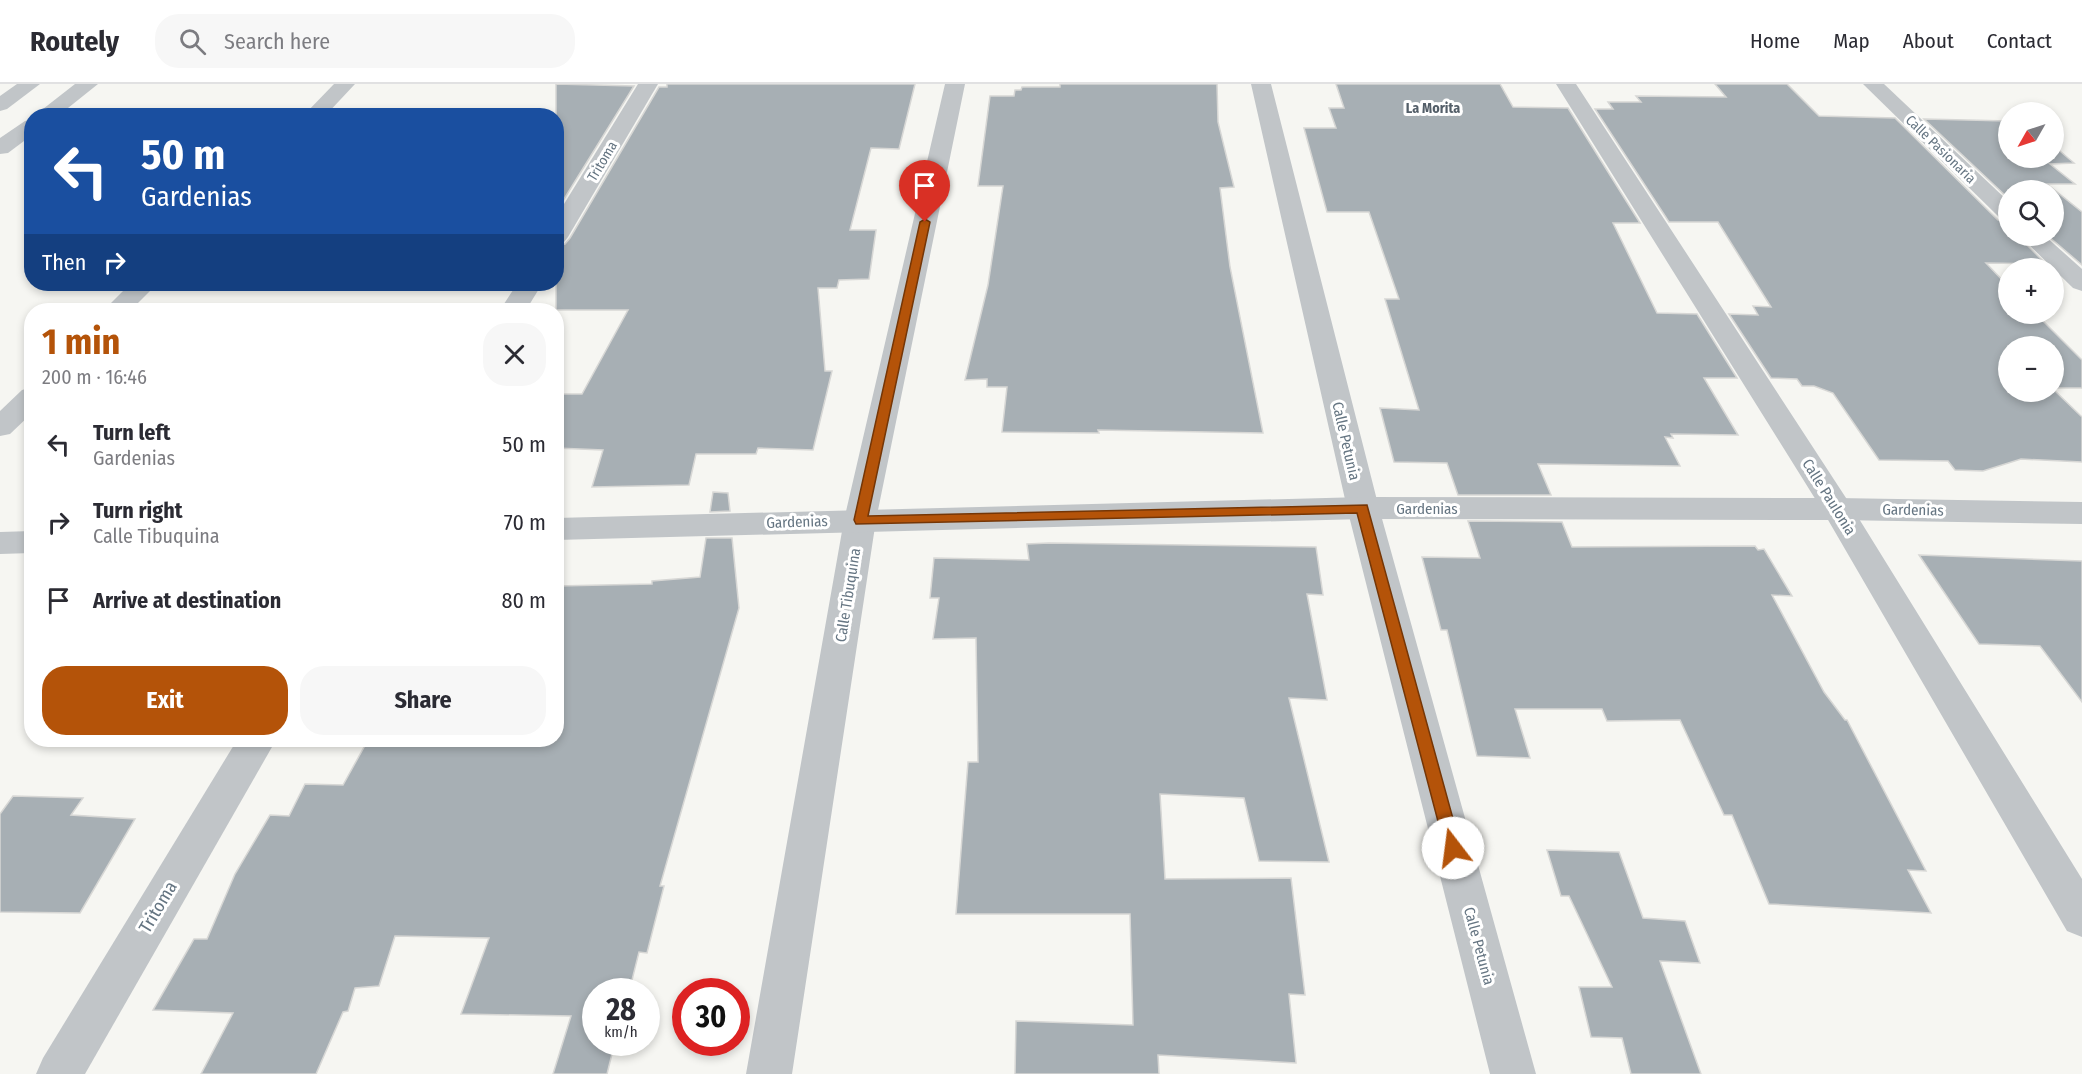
<!DOCTYPE html>
<html lang="en">
<head>
<meta charset="utf-8">
<style>
  :root { --surface:#fff; --page:#f7f7f7; --text:#2b2b33; --muted:#7c7c81; --line:#e1e1e2; --accent:#b45309 }
  body { margin:0; font-family:"Fira Sans Condensed",sans-serif; background:var(--page); color:var(--text); height:100vh; display:flex; flex-direction:column; font-size:22px; white-space:nowrap }
  * { box-sizing:border-box; margin:0 }
  p { font-size:20px; color:var(--muted) }
  .icon { flex:none; width:33px; height:33px; fill:none; stroke:currentColor; stroke-width:2; stroke-linecap:round; stroke-linejoin:round }
  .map { position:relative; flex:1; overflow:hidden }
  .details { position:absolute; left:24px; top:219px; width:540px; height:444px; display:flex; flex-direction:column; background:var(--surface); border-radius:24px; box-shadow:0 3px 9px #0003 }
  .details>* { flex:none }
  .banner { position:absolute; left:24px; top:24px; width:540px; height:183px; border-radius:24px; box-shadow:0 3px 9px #0003; background:#1a4fa0; color:#fff; overflow:hidden }
  .needle { width:39px; rotate:231deg }
  .controls { position:absolute; left:1998px; top:18px; display:grid; gap:12px }
  .controls a { display:grid; place-items:center; width:66px; height:66px; border-radius:50%; background:var(--surface); box-shadow:0 3px 9px #0003; font-size:30px }
  .speed { position:absolute; left:582px; top:894px; display:flex; gap:12px; font-size:30px; font-weight:700; text-align:center }
  .speed>* { display:grid; place-content:center; width:78px; height:78px; border-radius:50%; background:var(--surface); box-shadow:0 3px 9px #0003; line-height:1 }
  .speed small { font-size:15px; font-weight:400 }
  .speed .limit { border:9px solid #d22; background:#fff; color:#111 }
  .pin { position:absolute; display:grid; place-items:center; width:51px; height:51px; color:#fff; margin:-62px -26px; border-radius:50% 50% 50% 0; rotate:-45deg; box-shadow:0 0 6px #0007 }
  .pin .icon { rotate:45deg }
  .me { position:absolute; width:66px; margin:-33px; rotate:345deg; stroke-linejoin:round; filter:drop-shadow(0 0 4px #0008) }
  .turn { display:flex; align-items:center; gap:21px; height:126px; padding:0 18px; font-size:27px }
  .turn .icon { width:78px; height:78px; stroke-width:2.5 }
  .turn b { display:block; font-size:42px; line-height:51px }
  .then { display:flex; align-items:center; height:57px; padding:0 18px; background:#0003; gap:12px; font-size:22px }
  .round { display:grid; place-items:center; flex:none; width:63px; height:63px; border-radius:24px; background:var(--page) }
  .summary { display:flex; align-items:center; justify-content:space-between; height:102px; padding:0 18px }
  h1 { font-size:36px; font-weight:700; line-height:45px; color:var(--accent) }
  .action { display:flex; gap:12px; margin-top:auto; padding:12px 18px }
  .action a { flex:1; height:69px; border-radius:24px; background:var(--accent); color:#fff; font-size:24px; font-weight:700; line-height:69px; text-align:center }
  .action a+a { background:var(--page); color:var(--text) }
  ul { padding:0; list-style:none }
  li { display:flex; align-items:center; gap:18px; height:78px; padding:0 18px }
  li div { flex:1 }
  li b { display:block; font-size:22px }
  li em { font-style:normal }
  header { display:flex; align-items:center; gap:36px; box-sizing:border-box; height:84px; padding:0 30px; background:var(--surface); border-bottom:2px solid var(--line) }
  header strong { font-size:28px }
  nav { display:flex; gap:33px; margin-inline-start:auto; font-size:21px }
  .search { width:420px; height:54px; background:var(--page); display:flex; align-items:center; gap:15px; box-sizing:border-box; padding:0 21px; border-radius:24px; color:var(--muted); font-size:22px }
  .map>svg:first-child { display:block }
</style>
</head>
<body>
<header>
<strong>Routely</strong>
<div class="search"><svg class="icon" aria-label="search" viewBox="0 0 24 24"><circle cx="10" cy="10" r="6"/><path d="M15 15l6 6"/></svg>Search here</div>
<nav><a>Home</a><a>Map</a><a>About</a><a>Contact</a></nav>
</header>
<div class="map">
<svg width="2082" height="990" viewBox="0 0 2082 990">
  <rect width="100%" height="100%" fill="#f6f6f2"/>
  <g fill="#a7afb4" stroke="#d7d7d5" stroke-width="1.5">
    <path d="M556,0L634,2L556,128Z"/>
    <path d="M667,0H915L899,65L871,64L850,146H876L869,195L839,196L837,204H818L825,287H832L813,366L758,364L756,370H696L689,401L592,403L603,366L556,364V310H582L628,226H556V162L565,160L570,154L659,3H667Z"/>
    <path d="M1060,0H1217L1218,38L1234,103L1220,104L1230,183L1263,349L1098,346L1099,349L1002,348L1007,303H987V295L965,296L988,201L1003,102H978L990,12H1014L1015,6H1021L1022,3H1060Z"/>
    <path d="M1336,0H1500L1513,23L1568,24L1640,139H1613L1657,229L1697,230L1737,294H1704L1738,351L1671,350L1673,354L1665,353L1680,382L1538,380L1551,411H1458L1447,379L1394,378L1380,324L1419,326L1385,215H1399L1369,128H1327L1304,44H1336L1329,24H1344Z"/>
    <path d="M1715,0H1787L1819,32L1895,34L1998,136L2008,138V152H2018L2046,180L1986,179L2008,202V230H2036L2082,276V304H2054V262H2008V308L2054,306L2082,333V378L2021,375L1983,387L1955,386L1948,377L1879,376L1833,309L1814,302H1802L1797,295L1771,294L1729,230L1758,231L1753,222L1771,223L1718,138H1669L1595,25H1613L1608,18H1641L1636,12L1726,13Z"/>
    <path d="M1924,35L2008,37V74H2054V62L2074,79L2050,80L2075,100H2047L2082,128V181L2048,152H2054V106H2008V114Z"/>
    <path d="M713,408L728,409L730,427L710,428Z"/>
    <path d="M1468,437L1562,438L1572,463L1755,462L1758,466L1764,465L1792,512L1772,511L1824,608L1845,636H1847L1926,787L1908,786L1931,829L1769,820L1732,731H1724L1680,636L1607,637L1602,625H1515L1530,674L1477,672L1447,546H1441L1422,473L1480,474Z"/>
    <path d="M706,454H732L739,524L660,802H664L647,869L639,868L629,908H596V958H615L607,990H553L571,932L461,930L489,854L395,852L379,902L355,904L348,927L343,928L316,990H201L233,929L153,926L194,855H207L235,790L270,731L289,732L305,700L343,701L368,656H556V502L652,500V497L700,493Z"/>
    <path d="M1049,459L1316,463L1323,511L1307,510L1327,616L1289,614L1329,778L1259,777L1244,714L1160,710L1165,795L1291,794L1305,911L1289,910L1296,979L1158,971L1159,990H1015L1016,937L1133,941L1130,830H956L968,678H978L976,554L933,555L939,514H930L934,474L1029,476L1027,460Z"/>
    <path d="M1919,471L2082,477V618L2040,562L1979,560Z"/>
    <path d="M13,712L83,714L71,731L135,735L80,829L0,828V730Z"/>
    <path d="M1547,766L1619,768L1643,834L1685,837L1700,879L1660,877L1701,990H1631L1622,954L1591,953L1579,903H1612L1569,812H1561Z"/>
  </g>
  <g fill="none" stroke-linecap="round" stroke-linejoin="round">
    <g fill="#c1c5c8" fill-rule="evenodd">
      <path d="M334,0H355L325,32H303Z"/>
      <path d="M638,0H658L568,153L564,158L556,160V133Z"/>
      <path d="M945,0H965L876,436L792,990H746L844,436Z"/>
      <path d="M1251,0H1271L1379,424L1536,990H1490L1347,424Z"/>
      <path d="M1556,0H1576L1848,417L2082,795V853L2067,847L1824,429Z"/>
      <path d="M1863,0H1884L2008,117V136L2000,134Z"/>
      <path d="M2020,152H2045L2082,185V207L2073,204Z"/>
      <path d="M130,200H157L131,226H104Z"/>
      <path d="M517,200H542L526,226H500Z"/>
      <path d="M32,303V329L10,350L0,352V327L22,306Z"/>
      <path d="M237,656H276L85,990H36L43,974Z"/>
    </g>
    <g fill="#c1c5c8" fill-rule="evenodd">
      <path d="M17,0H40L7,25L0,27V12Z"/>
      <path d="M75,0H98L58,32H34Z"/>
      <path d="M32,35V51L8,69L0,70V54L25,37Z"/>
      <path d="M1363,413L1837,414L2082,418V440L1837,436L1363,435L556,456V434Z"/>
      <path d="M32,447V469L0,470V448Z"/>
    </g>
  </g>
  <path fill="#b45309" stroke="#753606" stroke-width="1.5" d="M925,135L930,138L868,432L1367,421L1461,764L1459,769L1453,771L1447,769L1445,764L1357,429L856,440L854,436L920,138Z"/>
  <g text-anchor="middle" stroke-width="6" stroke-linejoin="round" paint-order="stroke">
    <g font-size="14" font-weight="bold" fill="#535e68" stroke="#fff">
      <text x="1433" y="29">La Morita</text>
    </g>
    <g font-size="14" fill="#657582" stroke="#fff">
      <text transform="translate(1941 65) rotate(44)" y="5">Calle Pasionaria</text>
      <text transform="translate(602 77) rotate(-59)" y="5">Tritoma</text>
    </g>
    <g font-size="15" fill="#657582" stroke="#fff">
      <text transform="translate(1346 357) rotate(77)" y="5">Calle Petunia</text>
      <text transform="translate(1829 413) rotate(58)" y="5">Calle Paulonia</text>
      <text x="1427" y="430">Gardenias</text>
      <text transform="translate(1913 426) rotate(1)" y="5">Gardenias</text>
      <text transform="translate(797 438) rotate(-2)" y="5">Gardenias</text>
      <text transform="translate(848 511) rotate(-81)" y="5">Calle Tibuquina</text>
      <text transform="translate(1479 862) rotate(75)" y="5">Calle Petunia</text>
    </g>
    <g font-size="18" fill="#657582" stroke="#fff">
      <text transform="translate(158 823) rotate(-59)" y="6">Tritoma</text>
    </g>
  </g>
</svg>
<div class="controls">
<a><svg class="needle" viewBox="-14 -14 28 28"><path d="M0-13l5 13h-10z" fill="#e53935"/><path d="M0 13l5-13h-10z" fill="#7c7c81"/></svg></a>
<a><svg class="icon" aria-label="search" viewBox="0 0 24 24"><circle cx="10" cy="10" r="6"/><path d="M15 15l6 6"/></svg></a>
<a>+</a>
<a>−</a>
</div>
<div class="speed"><div>28<small>km/h</small></div><div class="limit">30</div></div>
<div class="pin" style="left:925px;top:138px;background:#d93025"><svg class="icon" aria-label="arrive" viewBox="0 0 24 24"><path d="M6 21V4h12l-3 4 3 4H6"/></svg></div>
<svg class="me" style="left:1453px;top:764px" viewBox="-20 -20 40 40"><circle r="19" fill="#fff"/><path d="M0-13L10 11 0 6-10 11z" fill="#b45309"/></svg>
<div class="banner">
<div class="turn"><svg class="icon" aria-label="left" viewBox="0 0 24 24"><path d="M17 20v-9H6M10 6l-5 5 5 5"/></svg><div><b>50 m</b>Gardenias</div></div>
<div class="then">Then<svg class="icon" aria-label="right" viewBox="0 0 24 24"><path d="M7 20v-9h11M14 6l5 5-5 5"/></svg></div>
</div>
<section class="details">
<div class="summary"><div><h1>1 min</h1><p>200 m · 16:46</p></div><a class="round"><svg class="icon" aria-label="close" viewBox="0 0 24 24"><path d="M6 6l12 12M18 6L6 18"/></svg></a></div>
<ul>
<li><svg class="icon" aria-label="left" viewBox="0 0 24 24"><path d="M17 20v-9H6M10 6l-5 5 5 5"/></svg><div><b>Turn left</b><p>Gardenias</p></div><em>50 m</em></li>
<li><svg class="icon" aria-label="right" viewBox="0 0 24 24"><path d="M7 20v-9h11M14 6l5 5-5 5"/></svg><div><b>Turn right</b><p>Calle Tibuquina</p></div><em>70 m</em></li>
<li><svg class="icon" aria-label="arrive" viewBox="0 0 24 24"><path d="M6 21V4h12l-3 4 3 4H6"/></svg><div><b>Arrive at destination</b></div><em>80 m</em></li>
</ul>
<div class="action"><a>Exit</a><a>Share</a></div>
</section>
</div>
</body>
</html>
